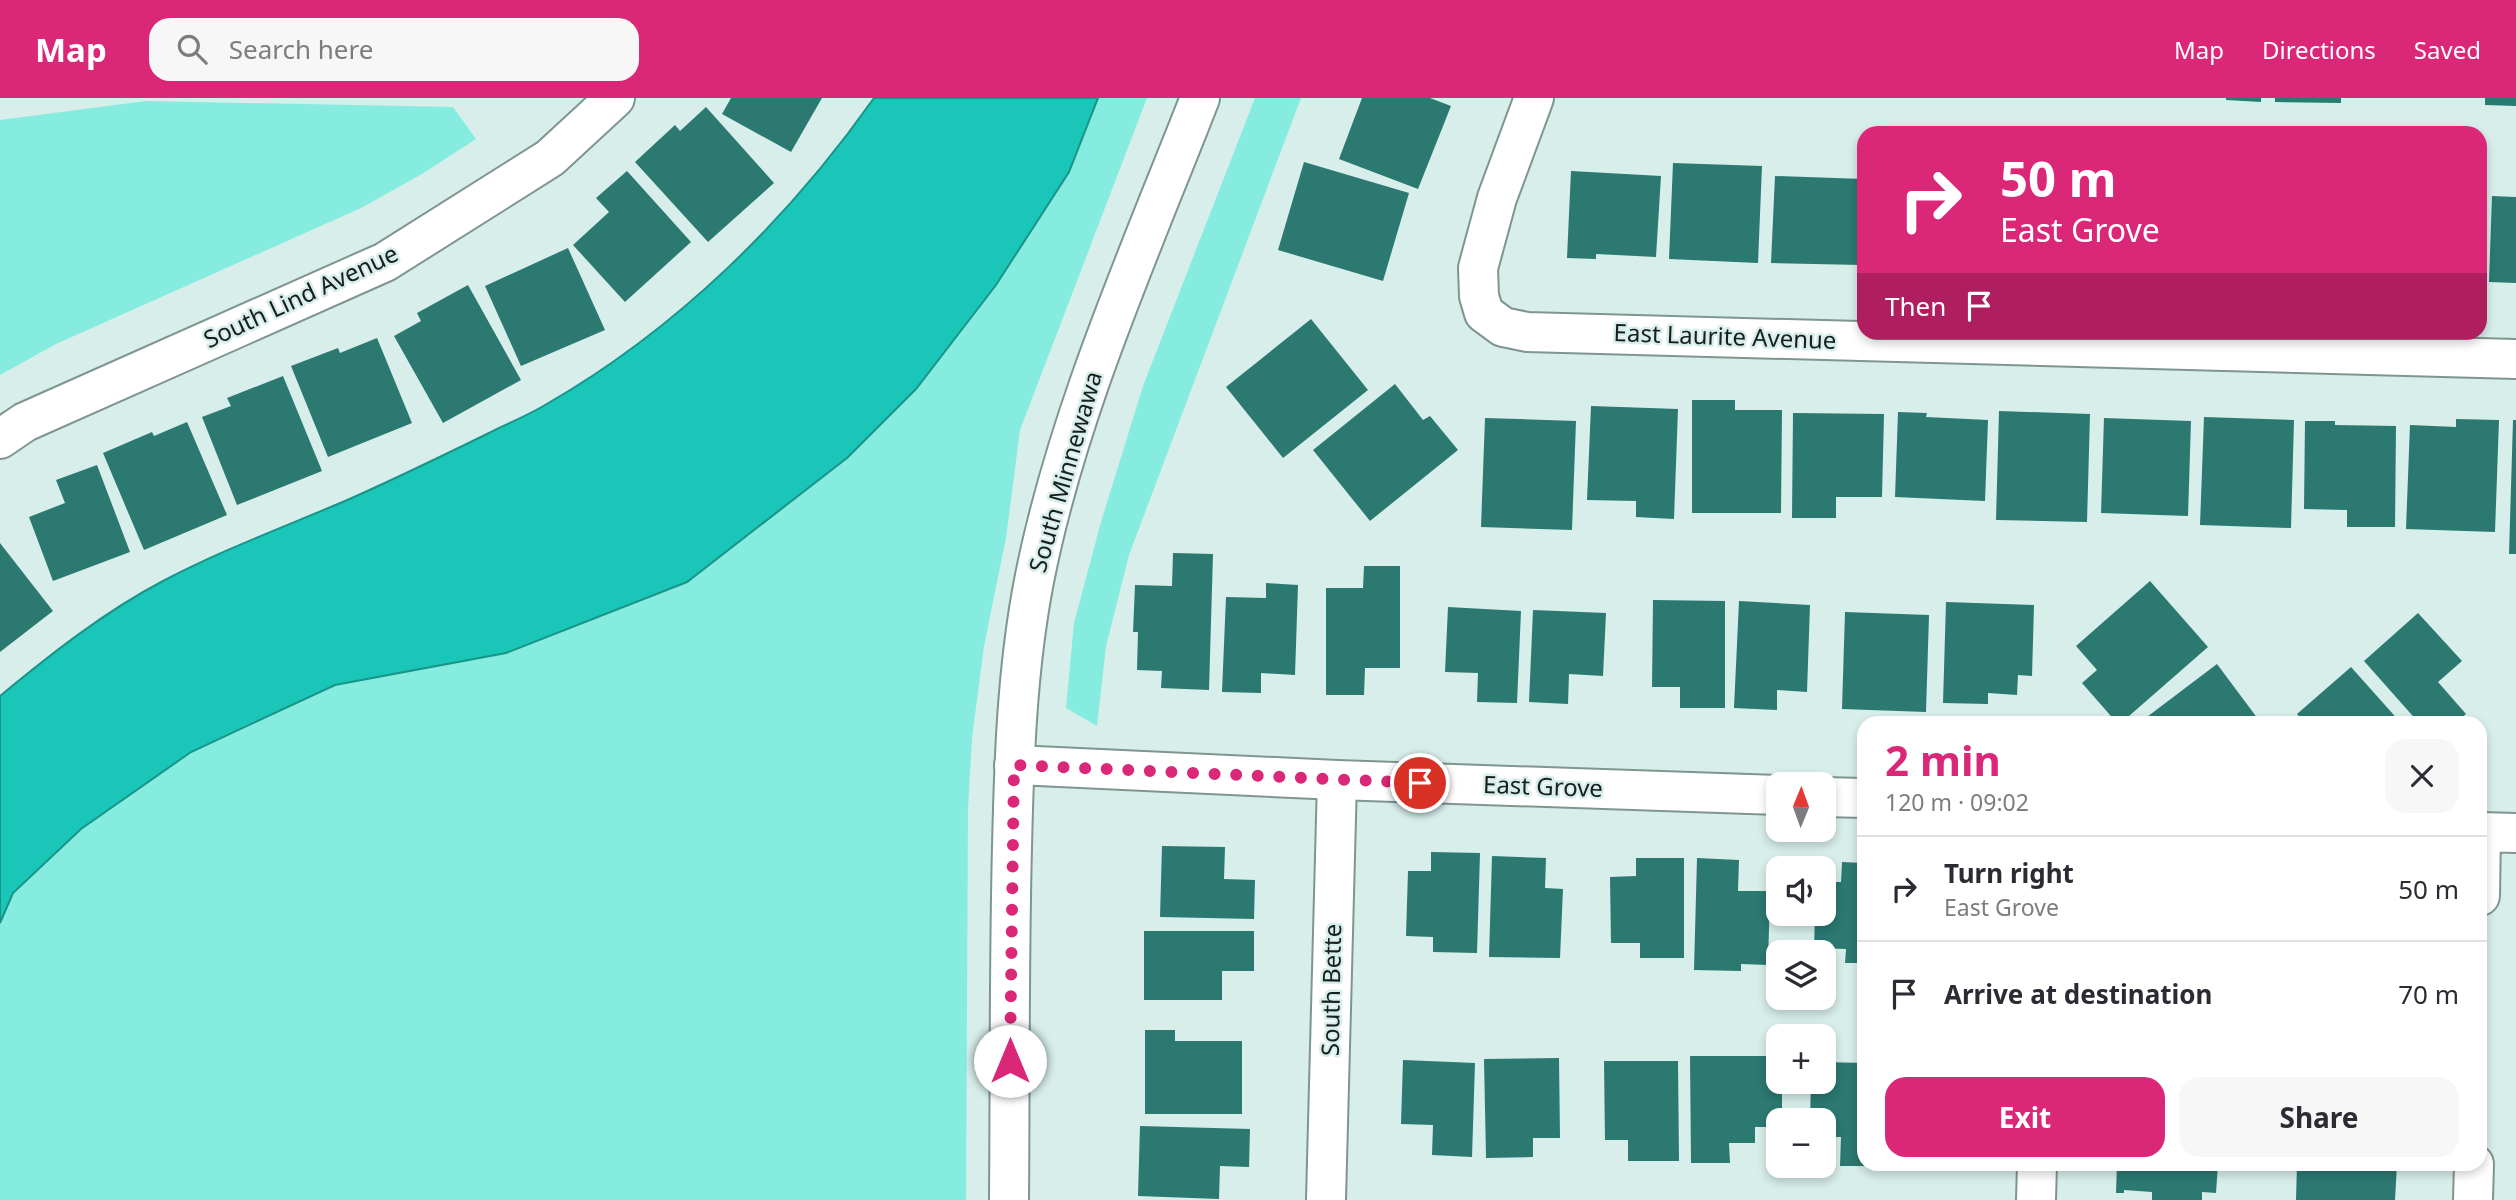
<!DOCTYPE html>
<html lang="en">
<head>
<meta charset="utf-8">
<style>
  :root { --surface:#fff; --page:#f7f7f7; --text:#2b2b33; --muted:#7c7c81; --line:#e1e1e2; --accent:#db2777 }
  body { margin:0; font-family:"Noto Sans",sans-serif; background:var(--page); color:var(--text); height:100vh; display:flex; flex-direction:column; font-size:26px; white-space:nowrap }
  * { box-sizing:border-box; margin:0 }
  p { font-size:23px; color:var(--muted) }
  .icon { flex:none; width:38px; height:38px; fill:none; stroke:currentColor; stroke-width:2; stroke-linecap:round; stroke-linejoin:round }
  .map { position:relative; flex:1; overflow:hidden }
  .sheet { position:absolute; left:1857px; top:618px; width:630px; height:455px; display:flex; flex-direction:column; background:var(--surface); border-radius:21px; box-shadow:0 4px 10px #0003 }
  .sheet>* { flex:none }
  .guide { position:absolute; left:1857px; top:28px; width:630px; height:214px; border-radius:21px; box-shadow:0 4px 10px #0003; background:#db2777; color:#fff; overflow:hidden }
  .needle { width:46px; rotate:1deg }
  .fabs { position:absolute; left:1766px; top:674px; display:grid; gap:14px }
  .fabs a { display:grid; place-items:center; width:70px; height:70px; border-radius:14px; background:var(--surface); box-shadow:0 4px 10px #0003; font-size:35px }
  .pin { position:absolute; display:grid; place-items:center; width:60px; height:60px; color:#fff; margin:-30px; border:4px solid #fff; border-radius:50%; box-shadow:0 2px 7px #0007 }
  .me { position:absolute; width:77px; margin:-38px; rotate:0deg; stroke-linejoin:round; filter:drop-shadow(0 0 5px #0008) }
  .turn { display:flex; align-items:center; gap:24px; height:147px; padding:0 28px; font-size:32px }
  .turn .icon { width:91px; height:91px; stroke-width:2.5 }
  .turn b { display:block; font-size:49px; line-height:60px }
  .then { display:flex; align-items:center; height:66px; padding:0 28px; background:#0003; gap:14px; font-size:26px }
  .round { display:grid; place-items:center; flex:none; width:74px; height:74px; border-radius:21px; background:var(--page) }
  .headline { display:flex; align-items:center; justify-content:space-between; height:119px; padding:0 28px }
  h1 { font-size:42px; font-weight:700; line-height:52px; color:var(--accent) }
  .cta { display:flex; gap:14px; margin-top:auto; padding:14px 28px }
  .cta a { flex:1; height:80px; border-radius:21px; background:var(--accent); color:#fff; font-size:28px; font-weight:700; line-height:80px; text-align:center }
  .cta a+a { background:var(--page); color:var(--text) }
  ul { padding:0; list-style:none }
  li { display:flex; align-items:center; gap:21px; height:105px; padding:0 28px; border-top:2px solid var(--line) }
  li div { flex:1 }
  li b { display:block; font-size:26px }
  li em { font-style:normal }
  header { display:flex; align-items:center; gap:42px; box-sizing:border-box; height:98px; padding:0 35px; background:var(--accent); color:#fff }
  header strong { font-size:33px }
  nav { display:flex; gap:38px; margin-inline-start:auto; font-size:24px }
  .search { width:490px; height:63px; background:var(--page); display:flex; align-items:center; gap:18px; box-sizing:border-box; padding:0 24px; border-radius:21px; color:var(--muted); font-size:26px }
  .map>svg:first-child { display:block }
</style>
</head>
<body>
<header>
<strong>Map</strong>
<div class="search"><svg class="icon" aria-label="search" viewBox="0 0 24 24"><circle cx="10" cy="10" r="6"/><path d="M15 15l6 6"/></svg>Search here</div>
<nav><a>Map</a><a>Directions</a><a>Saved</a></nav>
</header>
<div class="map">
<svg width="2516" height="1102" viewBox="0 0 2516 1102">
  <rect width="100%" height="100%" fill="#d7eeeb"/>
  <g fill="#86ecdf">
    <path d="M1098,0H1147L1020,332L1006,440L984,548L972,640L968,710L966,1102H0V825L13,795L81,731L191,654L335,587L506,555L687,484L847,360L916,291L996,187L1069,74Z"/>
    <path d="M1255,0H1301L1129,457L1106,548L1097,628L1066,610L1074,525L1101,424L1143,288Z"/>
    <path d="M146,3L453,9L476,41L422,76L361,110L56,246L0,277V22Z"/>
  </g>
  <path fill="#19c6b7" stroke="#189489" stroke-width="2" d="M874,0H1098L1069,74L996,187L916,291L847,360L687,484L506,555L335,587L191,654L81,731L13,795L0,825V598C51,556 104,514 163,483C222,452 284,429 345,403C393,382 440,359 487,336C506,326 527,318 545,307C676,232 788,122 874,0Z"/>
  <g fill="#2b7971">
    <path d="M731,0H822L791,54L722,16Z"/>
    <path d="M1362,0H1430L1451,8L1418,91L1339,61Z"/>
    <path d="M2226,0H2261V4L2226,2Z"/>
    <path d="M2275,0H2341V5L2275,4Z"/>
    <path d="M2485,0H2516V8L2485,7Z"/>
    <path d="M706,9L774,85L708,144L635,64L675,27L680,33Z"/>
    <path d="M1304,64L1409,95L1383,183L1278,152Z"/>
    <path d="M1673,65L1762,68L1758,165L1669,161Z"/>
    <path d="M627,73L691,144L625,204L573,147L609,114L596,100Z"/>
    <path d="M1571,73L1661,78L1656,159L1596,156V161L1567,160Z"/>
    <path d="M1775,78L1864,81L1861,167L1771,165Z"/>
    <path d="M2492,98L2516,99V185L2489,184Z"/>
    <path d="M568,150L605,232L521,268L485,188Z"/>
    <path d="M468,187L521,282L443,325L394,238L421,223L417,215Z"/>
    <path d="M1311,221L1368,292L1283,360L1226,289Z"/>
    <path d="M377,240L412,325L328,359L291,268L338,250L340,255Z"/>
    <path d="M283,278L322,373L237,407L202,319L231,308L227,300Z"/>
    <path d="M1395,286L1423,322L1430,318L1458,352L1370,423L1313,352Z"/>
    <path d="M1692,302H1735V312H1782L1781,415H1692Z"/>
    <path d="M1591,308L1678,311L1674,421L1636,419V403L1587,402Z"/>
    <path d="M1999,313L2090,316L2087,424L1996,422Z"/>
    <path d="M1898,314L1927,315L1926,319L1988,322L1985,403L1895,399Z"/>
    <path d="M1793,315L1884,316L1882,399H1836V420H1792Z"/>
    <path d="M2204,319L2294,322L2291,430L2200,427Z"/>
    <path d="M1485,320L1576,323L1572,432L1481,429Z"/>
    <path d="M2104,320L2191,323L2188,418L2101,415Z"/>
    <path d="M2456,321L2499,322L2495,434L2406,431L2410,327L2456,329Z"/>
    <path d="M2513,322H2516V456H2509Z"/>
    <path d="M2305,323H2335V327L2396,328L2395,429H2347V412L2304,411Z"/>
    <path d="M187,324L227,417L144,452L103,355L152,334L154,338Z"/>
    <path d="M97,367L130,454L53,483L29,419L65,405L56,382Z"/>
    <path d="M0,445L53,513L0,554Z"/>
    <path d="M1173,455L1213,456L1209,592L1161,590L1162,573L1137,572L1138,534H1133L1135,487L1172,488Z"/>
    <path d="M1364,468H1400V570H1365L1364,597H1326V490H1363Z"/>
    <path d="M2150,483L2208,549L2121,625H2117L2082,585L2097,572L2076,548Z"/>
    <path d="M1266,485L1298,487L1295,577L1261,575V595L1222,594L1226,499L1266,500Z"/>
    <path d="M1653,502L1725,503V610H1680V589H1652Z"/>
    <path d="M1739,503L1810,507L1807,594L1777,592V612L1734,610Z"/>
    <path d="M1946,504L2034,507L2032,578L2018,577L2017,597L1988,595V606L1943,605Z"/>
    <path d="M1448,509L1521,513L1517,605L1477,604L1478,575L1445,574Z"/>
    <path d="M1533,512L1606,515L1603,578L1569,576L1568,606L1529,604Z"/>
    <path d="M1845,514L1929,517L1926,614L1842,611Z"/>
    <path d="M2418,515L2462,563L2438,584L2466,616L2456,625H2419L2364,563Z"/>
    <path d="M2217,566L2258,621L2254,625H2139Z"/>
    <path d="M2351,569L2401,625H2305L2297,616Z"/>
    <path d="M1162,748L1225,749L1224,781L1255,782L1254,821L1160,819Z"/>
    <path d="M1431,754L1480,755L1477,855L1433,854V839L1406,838L1408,773H1431Z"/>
    <path d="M1492,758L1546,760L1545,790L1563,791L1560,860L1489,859Z"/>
    <path d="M1636,760H1684V860H1640V845H1611L1610,779L1636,778Z"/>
    <path d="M1697,760L1739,762L1738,793H1770L1768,867L1741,866V873L1694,872Z"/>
    <path d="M1842,764L1864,765V865H1845L1846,851L1814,850L1815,816H1824V784H1841Z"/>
    <path d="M1144,833H1254V873H1222V902H1144Z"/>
    <path d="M1145,932H1175V943H1242V1016H1145Z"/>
    <path d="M1690,958H1778V984H1782V1022H1778V1029H1755V1045H1729L1730,1065H1691Z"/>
    <path d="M1559,960L1560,1040H1533V1059L1486,1060L1484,961Z"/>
    <path d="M1403,962L1475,965L1472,1059L1432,1057L1433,1027L1401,1026Z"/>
    <path d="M1604,963H1678L1679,1063H1628V1042H1605Z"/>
    <path d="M1824,964L1864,965V1068H1840L1841,1039H1824V1022H1810L1811,984H1824Z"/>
    <path d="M1140,1028L1250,1031L1249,1069L1220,1068L1219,1101L1138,1098Z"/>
    <path d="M1897,1066H1941V1071L1897,1072Z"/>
    <path d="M2117,1066H2218L2216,1095L2202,1094V1102H2152V1094L2124,1092V1095H2116Z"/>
    <path d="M2297,1066H2397L2395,1102H2296Z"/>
  </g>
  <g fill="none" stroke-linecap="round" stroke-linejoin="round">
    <g stroke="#7f9591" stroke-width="42">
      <g id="street">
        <path d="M1534,0L1497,100L1478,170L1479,198L1484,215L1503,229L1527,234L2516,261"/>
        <path d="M0,341L25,324L385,164L550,60L615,0"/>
        <path d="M1014,667L1337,682L1778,697"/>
        <path d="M1824,699L1864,700"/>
        <path d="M2480,798L2481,734L2516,735"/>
        <path d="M1009,1102C1010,985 1009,867 1012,749C1014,661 1017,571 1034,483C1066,319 1139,156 1200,0"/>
        <path d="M1326,1102L1337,682"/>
        <path d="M2036,1102L2037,1066"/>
        <path d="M2473,1102L2474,1066"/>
      </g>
    </g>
    <use href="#street" stroke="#fff" stroke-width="38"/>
  </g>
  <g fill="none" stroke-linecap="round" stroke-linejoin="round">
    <path stroke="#db2777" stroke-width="12" stroke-dasharray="0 21.6" d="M1010,963L1014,667L1420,685"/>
  </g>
  <g text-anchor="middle" stroke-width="5" stroke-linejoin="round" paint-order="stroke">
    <g font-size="24" fill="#17201e" stroke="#d7eeeb">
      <text transform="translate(301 199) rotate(-25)" y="8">South Lind Avenue</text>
      <text transform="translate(1725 239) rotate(2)" y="8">East Laurite Avenue</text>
      <text transform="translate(1066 374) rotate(-74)" y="8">South Minnewawa</text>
      <text transform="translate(1543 689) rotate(2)" y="8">East Grove</text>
      <text transform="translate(1332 892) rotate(-89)" y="8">South Bette</text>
    </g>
  </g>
</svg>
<div class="fabs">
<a><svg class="needle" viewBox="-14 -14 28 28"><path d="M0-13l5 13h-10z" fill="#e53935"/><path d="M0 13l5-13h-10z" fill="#7c7c81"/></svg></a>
<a><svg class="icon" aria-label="sound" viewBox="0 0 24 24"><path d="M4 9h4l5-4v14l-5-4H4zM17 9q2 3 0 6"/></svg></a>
<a><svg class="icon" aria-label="layers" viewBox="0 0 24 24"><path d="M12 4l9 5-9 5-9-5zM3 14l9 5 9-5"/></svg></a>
<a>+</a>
<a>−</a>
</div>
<div class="pin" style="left:1420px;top:685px;background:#d93025"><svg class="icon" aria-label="arrive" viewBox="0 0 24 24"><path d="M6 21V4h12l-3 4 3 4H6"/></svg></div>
<svg class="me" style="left:1010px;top:963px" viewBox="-20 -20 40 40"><circle r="19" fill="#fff"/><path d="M0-13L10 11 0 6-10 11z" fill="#db2777"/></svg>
<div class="guide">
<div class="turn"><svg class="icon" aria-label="right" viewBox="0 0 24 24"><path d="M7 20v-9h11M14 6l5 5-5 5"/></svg><div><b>50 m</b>East Grove</div></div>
<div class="then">Then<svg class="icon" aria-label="arrive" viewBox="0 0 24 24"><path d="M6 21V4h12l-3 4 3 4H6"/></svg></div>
</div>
<section class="sheet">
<div class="headline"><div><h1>2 min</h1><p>120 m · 09:02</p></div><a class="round"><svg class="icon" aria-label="close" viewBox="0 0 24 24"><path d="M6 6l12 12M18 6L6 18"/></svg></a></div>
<ul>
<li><svg class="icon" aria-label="right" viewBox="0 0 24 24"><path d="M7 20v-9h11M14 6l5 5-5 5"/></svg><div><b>Turn right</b><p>East Grove</p></div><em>50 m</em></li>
<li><svg class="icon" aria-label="arrive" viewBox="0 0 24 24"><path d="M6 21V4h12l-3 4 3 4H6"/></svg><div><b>Arrive at destination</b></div><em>70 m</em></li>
</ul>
<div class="cta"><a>Exit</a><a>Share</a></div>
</section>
</div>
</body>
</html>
